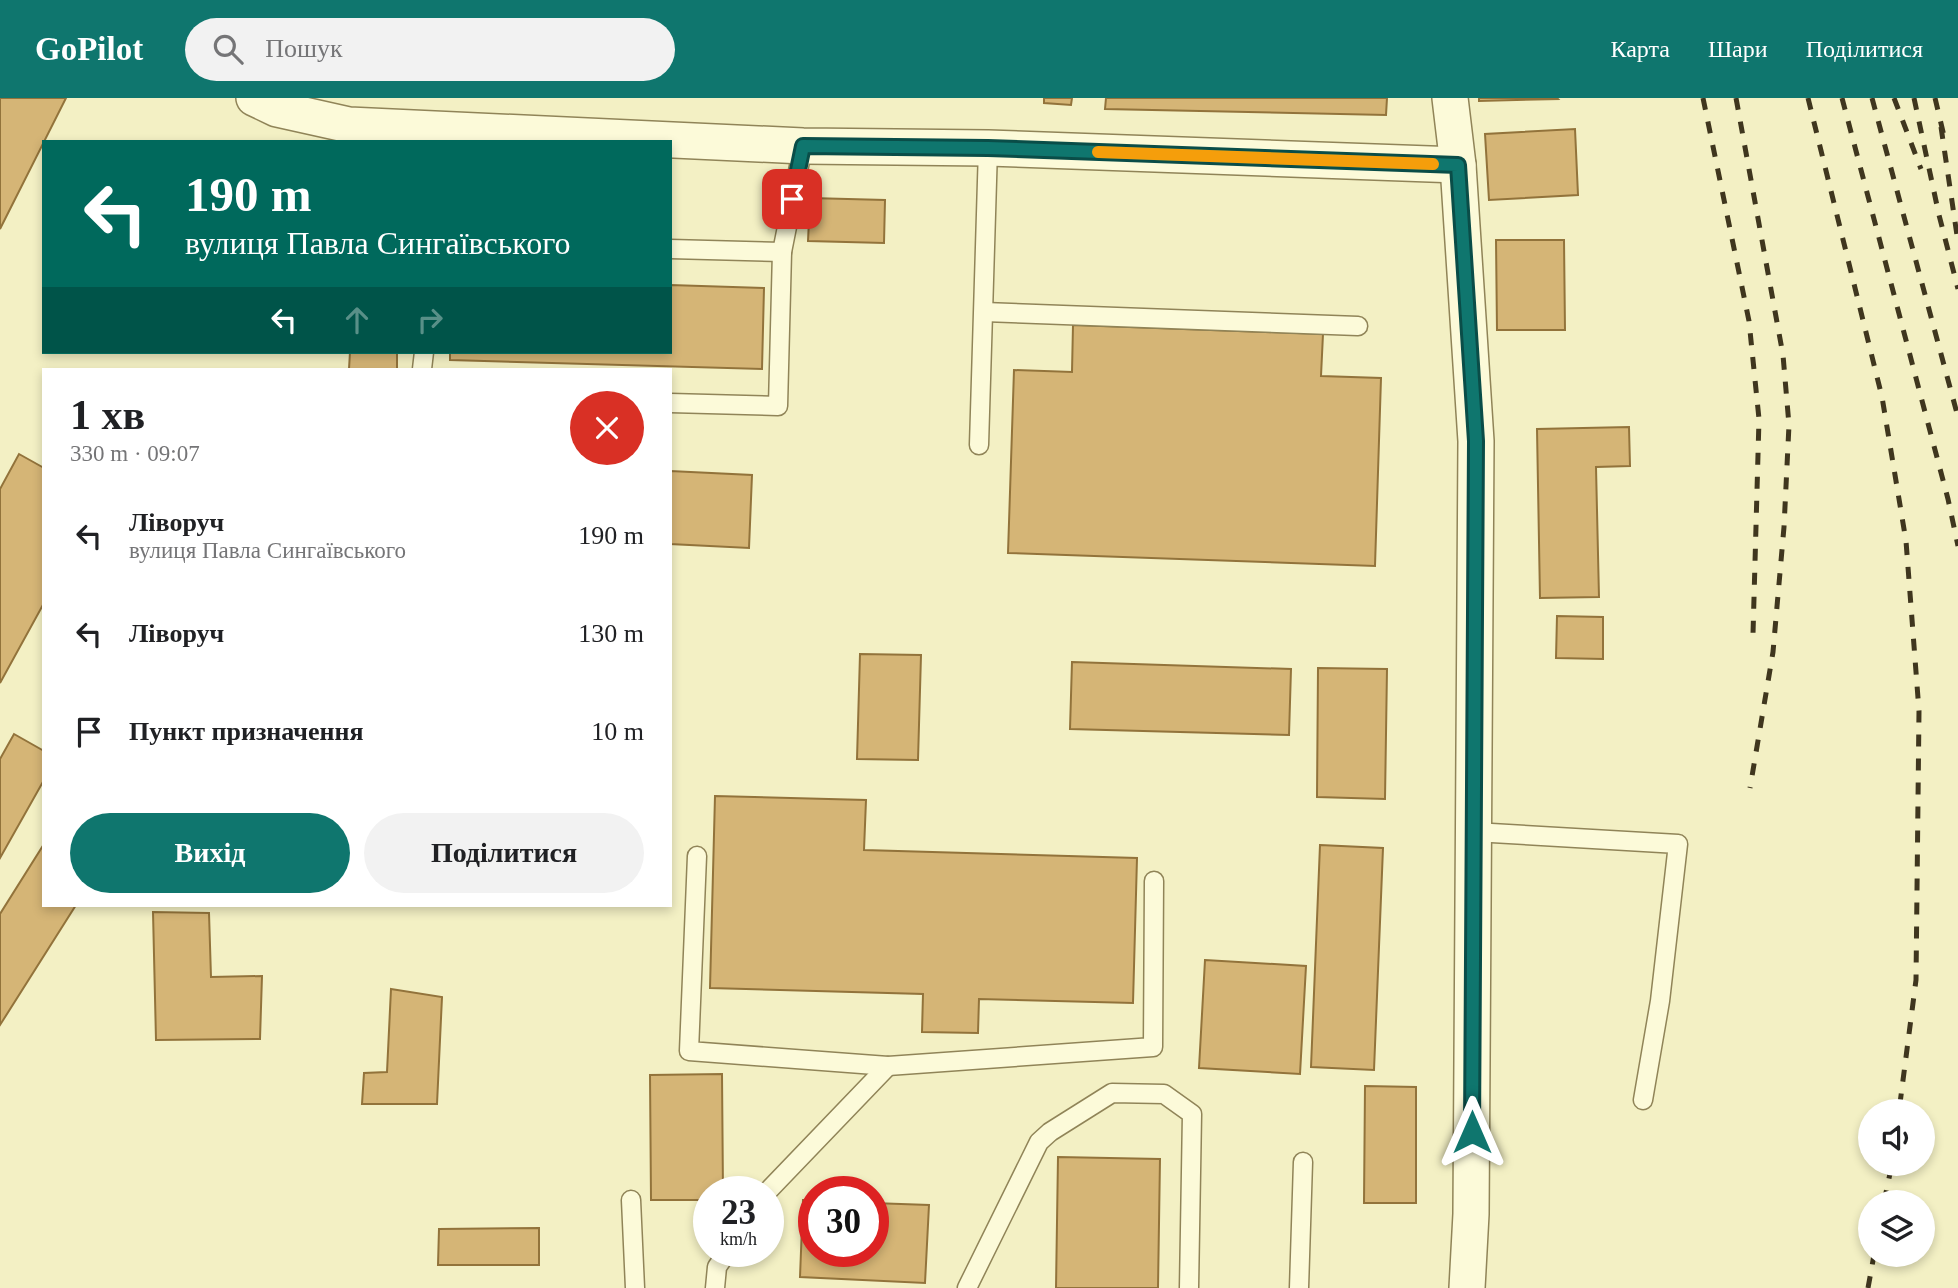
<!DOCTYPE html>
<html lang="uk">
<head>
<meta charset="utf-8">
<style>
  :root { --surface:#fff; --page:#f2f2f2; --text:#202124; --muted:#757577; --accent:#0f766e }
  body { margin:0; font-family:Georgia,serif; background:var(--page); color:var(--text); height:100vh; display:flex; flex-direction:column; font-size:26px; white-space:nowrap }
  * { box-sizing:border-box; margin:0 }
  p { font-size:23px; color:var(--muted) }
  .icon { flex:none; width:38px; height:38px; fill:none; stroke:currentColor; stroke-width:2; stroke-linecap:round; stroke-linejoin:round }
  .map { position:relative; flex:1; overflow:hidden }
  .side { position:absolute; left:42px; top:270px; width:630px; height:539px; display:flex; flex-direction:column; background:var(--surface); border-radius:0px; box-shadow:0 4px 10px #0003 }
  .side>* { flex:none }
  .guide { position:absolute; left:42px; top:42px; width:630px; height:214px; border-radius:0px; box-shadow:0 4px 10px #0003; background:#00695c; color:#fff; overflow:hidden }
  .fabs { position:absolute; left:1858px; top:1001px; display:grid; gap:14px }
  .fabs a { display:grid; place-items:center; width:77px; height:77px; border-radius:50%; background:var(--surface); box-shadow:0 4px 10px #0003; font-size:35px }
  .speed { position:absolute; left:693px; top:1078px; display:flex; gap:14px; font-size:35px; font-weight:700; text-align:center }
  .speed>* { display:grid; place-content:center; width:91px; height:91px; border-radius:50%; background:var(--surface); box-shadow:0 4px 10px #0003; line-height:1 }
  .speed small { font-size:18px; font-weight:400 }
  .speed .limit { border:10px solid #d22; background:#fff; color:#111 }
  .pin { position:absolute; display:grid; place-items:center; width:60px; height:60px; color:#fff; margin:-30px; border-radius:14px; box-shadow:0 4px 10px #0006 }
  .me { position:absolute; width:77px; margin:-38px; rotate:0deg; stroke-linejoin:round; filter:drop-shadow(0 0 5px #0008) }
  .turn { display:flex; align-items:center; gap:24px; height:147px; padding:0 28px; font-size:32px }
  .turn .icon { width:91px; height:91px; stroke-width:2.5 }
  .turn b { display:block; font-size:49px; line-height:60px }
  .lanes { display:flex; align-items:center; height:66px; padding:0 28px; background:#0003; justify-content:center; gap:35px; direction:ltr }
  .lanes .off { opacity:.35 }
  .round { display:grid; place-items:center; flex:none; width:74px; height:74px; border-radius:37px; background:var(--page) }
  .headline { display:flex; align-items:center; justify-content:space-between; height:119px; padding:0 28px }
  h1 { font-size:42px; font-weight:700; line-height:52px }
  .action { display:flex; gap:14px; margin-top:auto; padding:14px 28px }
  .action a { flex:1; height:80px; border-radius:42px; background:var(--accent); color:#fff; font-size:28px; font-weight:700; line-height:80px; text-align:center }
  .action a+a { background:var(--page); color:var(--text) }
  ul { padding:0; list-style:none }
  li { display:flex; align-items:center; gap:21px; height:98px; padding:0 28px }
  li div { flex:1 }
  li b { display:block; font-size:26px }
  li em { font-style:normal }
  header { display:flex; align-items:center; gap:42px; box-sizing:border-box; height:98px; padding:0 35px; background:var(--accent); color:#fff }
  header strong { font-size:33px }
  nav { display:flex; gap:38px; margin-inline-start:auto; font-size:24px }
  .search { width:490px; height:63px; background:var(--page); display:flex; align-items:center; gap:18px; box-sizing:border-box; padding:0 24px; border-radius:38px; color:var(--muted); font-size:26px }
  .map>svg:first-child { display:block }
</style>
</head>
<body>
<header>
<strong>GoPilot</strong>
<div class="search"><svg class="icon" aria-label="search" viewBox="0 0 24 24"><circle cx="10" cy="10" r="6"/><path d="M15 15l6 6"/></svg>Пошук</div>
<nav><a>Карта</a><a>Шари</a><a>Поділитися</a></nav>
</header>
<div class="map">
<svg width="1958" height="1190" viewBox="0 0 1958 1190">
  <rect width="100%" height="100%" fill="#f3f0c4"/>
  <g fill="#d5b576" stroke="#92733b" stroke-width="2">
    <path d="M0,0H66L0,131Z"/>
    <path d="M1044,0H1072L1071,7L1044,5Z"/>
    <path d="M1106,0H1387L1386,17L1105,11Z"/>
    <path d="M1479,0H1557L1558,1L1479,3Z"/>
    <path d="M1575,31L1578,97L1489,102L1485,36Z"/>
    <path d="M810,100L885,102L884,145L808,143Z"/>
    <path d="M1496,142H1564L1565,232H1497Z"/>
    <path d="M670,187L764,190L762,271L450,262V254H670Z"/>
    <path d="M1073,227L1323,236L1321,278L1381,280L1375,468L1008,455L1014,272L1072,274Z"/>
    <path d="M350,254H397V271H349Z"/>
    <path d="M1629,329L1630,368L1596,369L1599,499L1540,500L1537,331Z"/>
    <path d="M19,356L44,370V505L0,585V391Z"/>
    <path d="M670,373L752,377L749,450L670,446Z"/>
    <path d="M1557,518L1603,519V561L1556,560Z"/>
    <path d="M860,556L921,557L918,662L857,661Z"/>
    <path d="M1072,564L1291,571L1289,637L1070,631Z"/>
    <path d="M1318,570L1387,571L1385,701L1317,699Z"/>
    <path d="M14,636L44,653V682L0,760V661Z"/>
    <path d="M715,698L866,702L864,752L1137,760L1133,905L979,901L978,935L922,934L923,896L710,890Z"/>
    <path d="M44,746V807H76L0,927V816Z"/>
    <path d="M1320,747L1383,750L1374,972L1311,969Z"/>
    <path d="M153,814L209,815L211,879L262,878L260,941L156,942Z"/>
    <path d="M1205,862L1306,868L1300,976L1199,970Z"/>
    <path d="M391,891L442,899L437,1006H362L364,975L387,974Z"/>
    <path d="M722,976L723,1094H709V1102H651L650,977Z"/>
    <path d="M1365,988L1416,989V1105H1364Z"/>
    <path d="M1058,1059L1160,1061L1158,1190H1056Z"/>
    <path d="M803,1102H814V1153H873V1105L929,1107L925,1185L800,1179Z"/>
    <path d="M539,1130V1167H438L439,1131Z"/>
  </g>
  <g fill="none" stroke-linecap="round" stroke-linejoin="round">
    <g stroke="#908458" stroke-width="21">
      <g id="service">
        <path d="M670,151L782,154"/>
        <path d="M984,214L1358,228"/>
        <path d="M422,271L424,254"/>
        <path d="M670,305L778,308L782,154L803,48"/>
        <path d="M979,347L988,50"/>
        <path d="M1474,734L1678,746L1660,903L1643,1002"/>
        <path d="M697,758L689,953L888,968L1153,949L1154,783"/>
        <path d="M767,1094L888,968"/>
        <path d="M631,1102L635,1190"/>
        <path d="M715,1190L717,1169L728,1153"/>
        <path d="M967,1190L1039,1044L1050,1034L1112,995L1164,996L1192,1016L1189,1190"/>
        <path d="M1299,1190L1303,1064"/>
      </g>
    </g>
    <g stroke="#908458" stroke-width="38">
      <g id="minor">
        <path d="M254,0L277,11L349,27L803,48L988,50L1458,67"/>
        <path d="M1450,0L1458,67L1476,343L1471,1116L1467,1190"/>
      </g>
    </g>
    <use href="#service" stroke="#fcfad9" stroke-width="18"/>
    <use href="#minor" stroke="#fcfad9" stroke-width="35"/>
    <g stroke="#3f361e" stroke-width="5" stroke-dasharray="12 12" stroke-linecap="butt">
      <path d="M1703,0L1749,223L1759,321L1753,536"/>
      <path d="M1736,0L1783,257L1789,327L1784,429L1773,554L1750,690"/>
      <path d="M1808,0L1882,299L1906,443L1919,613L1916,882L1899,1013"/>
      <path d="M1842,0L1948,401L1958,448"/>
      <path d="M1872,0L1958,319"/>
      <path d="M1894,0L1921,71"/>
      <path d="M1914,0L1939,117L1958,191"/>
      <path d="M1935,0L1944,38"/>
      <path d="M1941,29L1958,144"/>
      <path d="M1884,1104L1892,1066"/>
      <path d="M1868,1190L1874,1157"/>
    </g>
  </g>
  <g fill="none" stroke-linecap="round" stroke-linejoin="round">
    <g stroke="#0a4d48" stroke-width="18">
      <path id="route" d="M792,101L803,48L988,50L1458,67L1476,343L1472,1034"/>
    </g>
    <use href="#route" stroke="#0f766e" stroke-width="12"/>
    <path stroke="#f59e0b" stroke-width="12" d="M1098,54L1433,66"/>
  </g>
</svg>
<div class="fabs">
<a><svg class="icon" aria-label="sound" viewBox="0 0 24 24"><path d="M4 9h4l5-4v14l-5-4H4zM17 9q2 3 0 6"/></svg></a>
<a><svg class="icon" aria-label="layers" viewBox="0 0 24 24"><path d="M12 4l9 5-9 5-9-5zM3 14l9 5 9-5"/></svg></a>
</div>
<div class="speed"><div>23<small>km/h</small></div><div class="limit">30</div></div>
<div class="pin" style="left:792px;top:101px;background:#d93025"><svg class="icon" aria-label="arrive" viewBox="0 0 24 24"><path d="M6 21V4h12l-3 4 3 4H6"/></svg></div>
<svg class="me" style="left:1472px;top:1034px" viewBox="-20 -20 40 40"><path d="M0-17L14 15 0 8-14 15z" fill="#0f766e" stroke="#fff" stroke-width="4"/></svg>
<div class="guide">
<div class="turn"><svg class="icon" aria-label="left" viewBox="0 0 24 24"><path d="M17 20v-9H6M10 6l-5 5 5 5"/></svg><div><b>190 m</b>вулиця Павла Сингаївського</div></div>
<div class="lanes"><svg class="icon" aria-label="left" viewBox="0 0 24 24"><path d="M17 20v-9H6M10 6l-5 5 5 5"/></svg><svg class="icon off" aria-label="ahead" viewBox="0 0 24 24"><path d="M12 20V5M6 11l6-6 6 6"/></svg><svg class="icon off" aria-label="right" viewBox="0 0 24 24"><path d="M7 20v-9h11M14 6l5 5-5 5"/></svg></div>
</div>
<section class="side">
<div class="headline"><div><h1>1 хв</h1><p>330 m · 09:07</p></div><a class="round" style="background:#d93025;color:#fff"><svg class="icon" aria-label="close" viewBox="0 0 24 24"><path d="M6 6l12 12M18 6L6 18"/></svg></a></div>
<ul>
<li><svg class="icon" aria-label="left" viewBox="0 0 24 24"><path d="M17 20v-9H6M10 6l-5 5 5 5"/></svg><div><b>Ліворуч</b><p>вулиця Павла Сингаївського</p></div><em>190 m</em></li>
<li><svg class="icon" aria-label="left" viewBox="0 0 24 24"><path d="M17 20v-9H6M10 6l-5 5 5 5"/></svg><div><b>Ліворуч</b></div><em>130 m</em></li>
<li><svg class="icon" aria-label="arrive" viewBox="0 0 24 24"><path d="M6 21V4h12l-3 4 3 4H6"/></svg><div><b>Пункт призначення</b></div><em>10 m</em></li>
</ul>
<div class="action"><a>Вихід</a><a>Поділитися</a></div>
</section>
</div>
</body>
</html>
